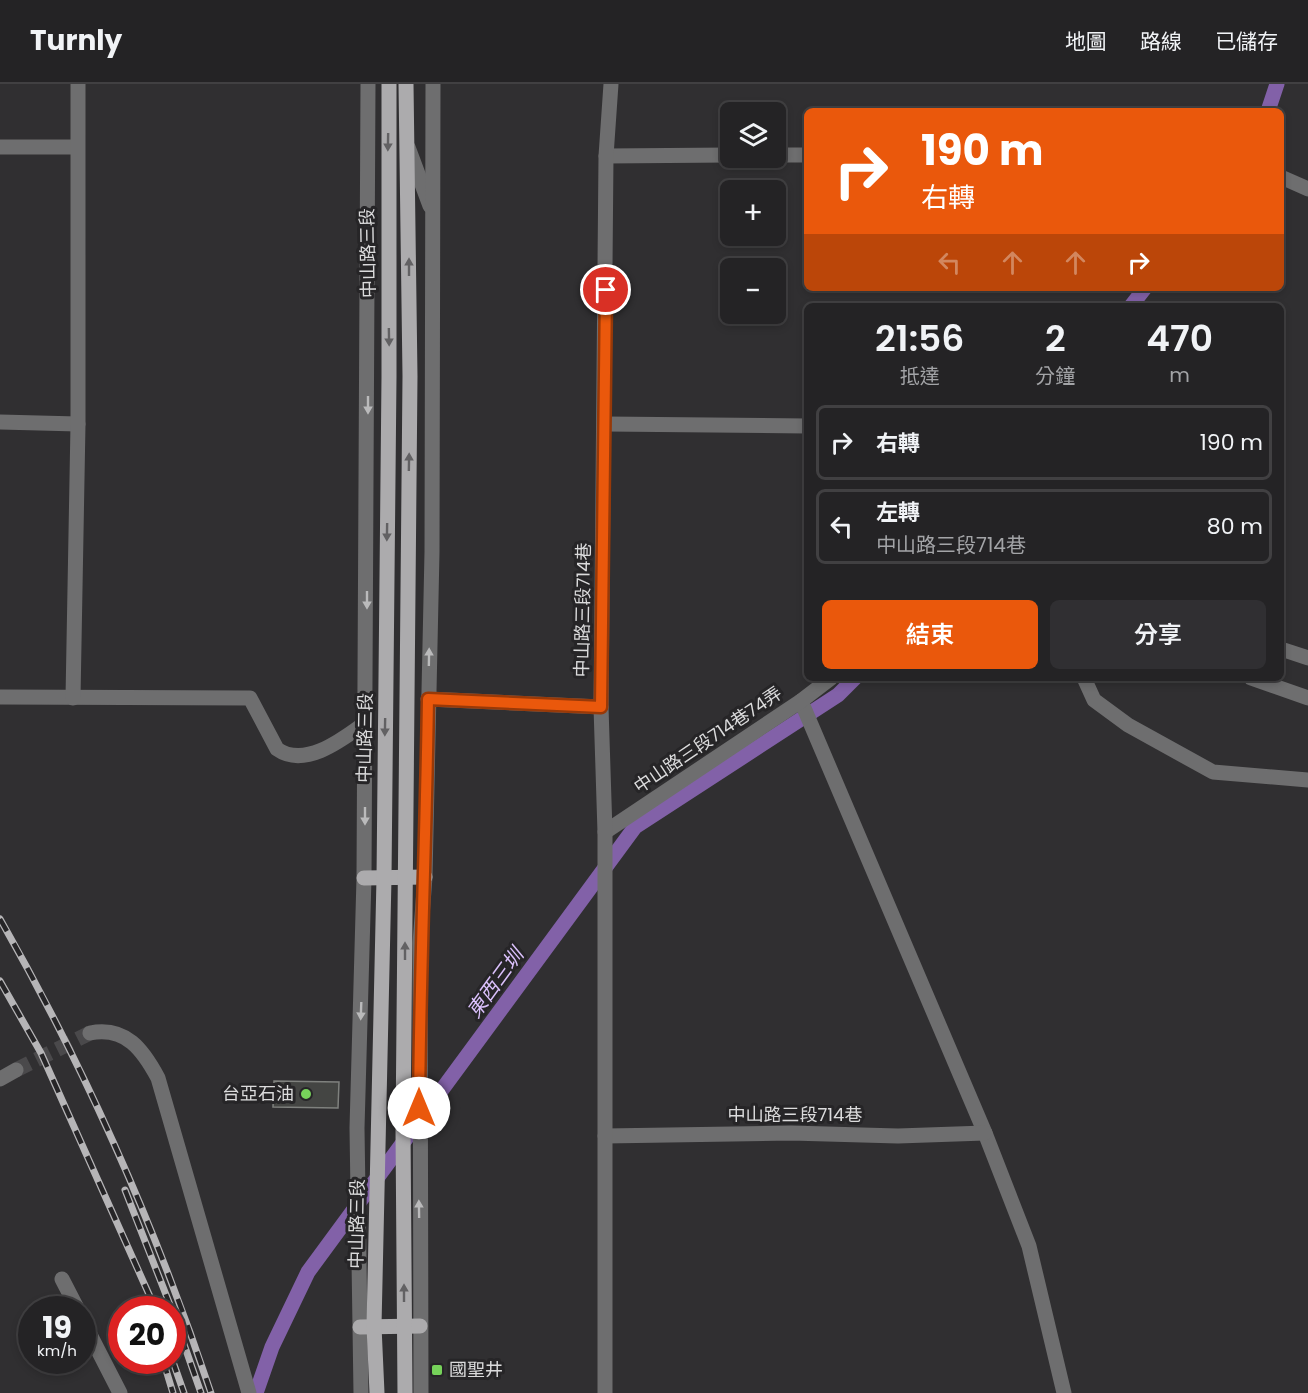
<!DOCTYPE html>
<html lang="zh-TW">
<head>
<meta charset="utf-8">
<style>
  :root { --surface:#242325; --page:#302f32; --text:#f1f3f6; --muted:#a3a4a7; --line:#414042; --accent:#ea580c }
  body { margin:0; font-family:Poppins,"Noto Sans TC",sans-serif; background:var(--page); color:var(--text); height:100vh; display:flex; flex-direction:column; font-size:22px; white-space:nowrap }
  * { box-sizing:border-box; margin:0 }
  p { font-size:20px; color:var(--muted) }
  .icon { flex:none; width:33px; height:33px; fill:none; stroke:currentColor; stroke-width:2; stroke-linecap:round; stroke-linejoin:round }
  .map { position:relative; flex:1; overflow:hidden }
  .side { position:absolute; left:804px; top:219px; width:480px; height:378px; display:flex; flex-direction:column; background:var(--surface); border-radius:9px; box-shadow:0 3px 9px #0003,0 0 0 2px var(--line) }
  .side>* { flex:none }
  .top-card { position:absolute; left:804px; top:24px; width:480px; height:183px; border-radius:9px; box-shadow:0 3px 9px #0003,0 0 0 2px var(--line); background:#ea580c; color:#fff; overflow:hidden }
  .buttons { position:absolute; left:720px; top:18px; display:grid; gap:12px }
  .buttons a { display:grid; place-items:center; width:66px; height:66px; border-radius:9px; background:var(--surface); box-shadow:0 3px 9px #0003,0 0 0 2px var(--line); font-size:30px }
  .speed { position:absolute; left:18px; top:1212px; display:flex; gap:12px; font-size:30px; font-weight:700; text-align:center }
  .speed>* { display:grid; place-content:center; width:78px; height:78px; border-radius:50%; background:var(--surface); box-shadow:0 3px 9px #0003,0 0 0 2px var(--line); line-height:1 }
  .speed small { font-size:15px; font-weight:400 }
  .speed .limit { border:9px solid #d22; background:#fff; color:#111 }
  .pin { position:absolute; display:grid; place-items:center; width:51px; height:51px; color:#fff; margin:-26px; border:3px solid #fff; border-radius:50%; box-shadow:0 2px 6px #0007 }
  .me { position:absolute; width:66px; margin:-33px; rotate:0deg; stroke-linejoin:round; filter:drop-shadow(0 0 4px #0008) }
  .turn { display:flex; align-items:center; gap:21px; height:126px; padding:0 18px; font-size:27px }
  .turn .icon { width:78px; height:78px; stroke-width:2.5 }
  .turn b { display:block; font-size:42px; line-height:51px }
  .lanes { display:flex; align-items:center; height:57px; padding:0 18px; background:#0003; justify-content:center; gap:30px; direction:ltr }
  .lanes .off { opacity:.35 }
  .eta { display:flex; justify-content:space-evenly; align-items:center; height:102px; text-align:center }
  .eta b { font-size:36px; font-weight:600; line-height:42px }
  .action { display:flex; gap:12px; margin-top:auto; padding:12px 18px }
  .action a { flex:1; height:69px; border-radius:9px; background:var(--accent); color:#fff; font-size:24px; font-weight:600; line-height:69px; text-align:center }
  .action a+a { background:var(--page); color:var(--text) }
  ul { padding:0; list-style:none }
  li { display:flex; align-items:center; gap:18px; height:75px; margin:0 12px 9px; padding:0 6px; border:3px solid var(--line); border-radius:9px }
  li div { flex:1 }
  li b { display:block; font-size:22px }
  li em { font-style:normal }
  header { display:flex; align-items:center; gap:36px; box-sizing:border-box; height:84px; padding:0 30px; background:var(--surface); border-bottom:2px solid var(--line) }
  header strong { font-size:28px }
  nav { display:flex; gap:33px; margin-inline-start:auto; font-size:21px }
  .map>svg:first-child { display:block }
</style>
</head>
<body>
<header>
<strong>Turnly</strong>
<nav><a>地圖</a><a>路線</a><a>已儲存</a></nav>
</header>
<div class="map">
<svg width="1308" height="1309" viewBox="0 0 1308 1309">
  <rect width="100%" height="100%" fill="#302f31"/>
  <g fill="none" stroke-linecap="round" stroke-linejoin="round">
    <g stroke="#8261a8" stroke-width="15">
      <path d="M1268,27L1277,0"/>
      <path d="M1131,222L1145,204"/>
      <path d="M256,1309L272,1263L308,1188L635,743L838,611L855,594"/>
    </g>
  </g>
  <path fill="#444543" stroke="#7f817e" stroke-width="1.5" d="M274,997L339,998L338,1024L273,1023Z"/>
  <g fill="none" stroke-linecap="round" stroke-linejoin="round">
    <path stroke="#4a494b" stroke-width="15" stroke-dasharray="15 8" stroke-linecap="butt" d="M16,986L90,949"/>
    <g stroke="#6e6e6f" stroke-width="15">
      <path d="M0,63H77"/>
      <path d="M408,63L430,122"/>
      <path d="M776,71H807"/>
      <path d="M606,72L730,71"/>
      <path d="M1281,93L1308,105"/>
      <path d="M0,338L78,340"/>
      <path d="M606,340L807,342"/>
      <path d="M1281,565L1308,574"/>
      <path d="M1084,594L1094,616L1128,641L1213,688L1308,696"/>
      <path d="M1251,594L1308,614"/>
      <path d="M0,613L250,614L277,665C305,685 343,655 365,639"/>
      <path d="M73,614L78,340V0"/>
      <path d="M428,615L601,623"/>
      <path d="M801,617L985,1049L1029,1162L1064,1309"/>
      <path d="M605,748L801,617L831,594"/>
      <path d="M90,949C126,942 143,966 158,994L249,1309"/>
      <path d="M0,995L16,986"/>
      <path d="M605,1052L791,1049L898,1052L985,1049"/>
      <path d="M62,1195L78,1226"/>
      <path d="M82,1235L120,1309"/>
      <path d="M361,1309L357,1044L364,794L368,0"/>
      <path d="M421,1309L420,859L425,793L432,468L433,0"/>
      <path d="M605,1309V748L601,623L606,72L611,0"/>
    </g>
    <g stroke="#acabad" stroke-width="15">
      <path d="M364,794L425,793"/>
      <path d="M360,1243L420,1242"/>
      <path d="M377,1309L374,1242L384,794L389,293V0"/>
      <path d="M405,1309L403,1046L410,292L406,0"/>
    </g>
    <g stroke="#b6b5b7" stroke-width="7">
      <g id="rail">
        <path d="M0,835C86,986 156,1144 211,1309"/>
        <path d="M0,897L41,969L156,1226"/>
        <path d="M125,1106L172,1226"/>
        <path d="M172,1226L201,1309"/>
        <path d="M172,1275L184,1309"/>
        <path d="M163,1276L173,1309"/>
      </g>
    </g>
    <use href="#rail" stroke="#262527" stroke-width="4.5" stroke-dasharray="14" stroke-linecap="butt"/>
  </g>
  <defs><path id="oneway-solid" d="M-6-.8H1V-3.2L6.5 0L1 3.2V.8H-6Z" transform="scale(1.5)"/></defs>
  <g fill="#626163">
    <use href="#oneway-solid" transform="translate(388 58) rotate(91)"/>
    <use href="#oneway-solid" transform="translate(409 183) rotate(-90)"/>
    <use href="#oneway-solid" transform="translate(389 253) rotate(89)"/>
    <use href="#oneway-solid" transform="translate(409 378) rotate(-89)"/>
    <use href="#oneway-solid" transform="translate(387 448) rotate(91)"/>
    <use href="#oneway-solid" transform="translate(385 643) rotate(91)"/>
    <use href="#oneway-solid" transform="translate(405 867) rotate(-90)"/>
    <use href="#oneway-solid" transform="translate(404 1209) rotate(-90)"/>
  </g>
  <g fill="#bababb">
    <use href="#oneway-solid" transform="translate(368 321) rotate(90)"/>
    <use href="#oneway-solid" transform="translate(367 516) rotate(90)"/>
    <use href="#oneway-solid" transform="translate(429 573) rotate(-89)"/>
    <use href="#oneway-solid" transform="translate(365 732) rotate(90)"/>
    <use href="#oneway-solid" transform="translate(361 927) rotate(92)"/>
    <use href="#oneway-solid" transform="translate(419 1125) rotate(-91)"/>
  </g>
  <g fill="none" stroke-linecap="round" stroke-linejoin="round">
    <g stroke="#983908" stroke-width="15">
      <path id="route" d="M419,1024C420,887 426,752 428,615L601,623L606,206"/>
    </g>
    <use href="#route" stroke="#ea580c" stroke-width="10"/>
  </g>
  <g fill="#76d25a" stroke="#262527" stroke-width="2">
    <circle cx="306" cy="1010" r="6"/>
    <rect x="431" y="1280" width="12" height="12" rx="3"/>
  </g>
  <g text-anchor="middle" stroke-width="6" stroke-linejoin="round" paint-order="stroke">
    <g font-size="18" fill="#dbdbdc" stroke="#262527">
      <text transform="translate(368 169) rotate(-91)" y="6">中山路三段</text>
      <text transform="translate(583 526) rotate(-89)" y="6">中山路三段714巷</text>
      <text transform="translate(365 654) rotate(-89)" y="6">中山路三段</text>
      <text transform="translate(708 656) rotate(-34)" y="6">中山路三段714巷74弄</text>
      <text x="795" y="1037">中山路三段714巷</text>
      <text transform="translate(357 1140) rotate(-89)" y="6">中山路三段</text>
    </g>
    <g font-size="18" fill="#dbdbdc" stroke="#262527" text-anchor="end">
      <text x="294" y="1016">台亞石油</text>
      <text x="449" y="1292" text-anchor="start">國聖井</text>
    </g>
    <g font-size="20" font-style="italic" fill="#dac0fb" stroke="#262527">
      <text transform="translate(495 899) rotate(-54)" y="7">東西三圳</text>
    </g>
  </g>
</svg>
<div class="buttons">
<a><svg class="icon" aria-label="layers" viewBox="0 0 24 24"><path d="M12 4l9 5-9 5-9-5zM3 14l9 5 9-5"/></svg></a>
<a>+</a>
<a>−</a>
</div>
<div class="speed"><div>19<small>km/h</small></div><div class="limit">20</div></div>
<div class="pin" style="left:606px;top:206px;background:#d93025"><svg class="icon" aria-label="arrive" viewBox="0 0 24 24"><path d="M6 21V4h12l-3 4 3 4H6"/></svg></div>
<svg class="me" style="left:419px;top:1024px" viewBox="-20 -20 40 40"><circle r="19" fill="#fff"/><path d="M0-13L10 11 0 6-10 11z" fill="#ea580c"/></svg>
<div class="top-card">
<div class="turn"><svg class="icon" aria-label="right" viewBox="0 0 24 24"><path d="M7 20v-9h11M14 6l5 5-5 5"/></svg><div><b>190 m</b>右轉</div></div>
<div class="lanes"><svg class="icon off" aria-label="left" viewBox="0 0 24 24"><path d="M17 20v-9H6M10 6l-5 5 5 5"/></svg><svg class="icon off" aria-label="ahead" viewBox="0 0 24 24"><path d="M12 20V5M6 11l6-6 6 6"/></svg><svg class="icon off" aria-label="ahead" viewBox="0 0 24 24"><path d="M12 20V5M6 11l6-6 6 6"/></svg><svg class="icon" aria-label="right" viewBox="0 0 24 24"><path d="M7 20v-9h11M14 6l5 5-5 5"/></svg></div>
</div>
<section class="side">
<div class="eta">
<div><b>21:56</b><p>抵達</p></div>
<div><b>2</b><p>分鐘</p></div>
<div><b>470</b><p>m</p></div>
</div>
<ul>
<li><svg class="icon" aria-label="right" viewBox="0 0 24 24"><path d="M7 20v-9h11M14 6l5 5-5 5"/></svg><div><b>右轉</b></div><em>190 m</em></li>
<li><svg class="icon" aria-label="left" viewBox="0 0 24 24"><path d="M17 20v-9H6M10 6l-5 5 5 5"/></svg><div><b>左轉</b><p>中山路三段714巷</p></div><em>80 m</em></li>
</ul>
<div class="action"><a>結束</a><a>分享</a></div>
</section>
</div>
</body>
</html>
